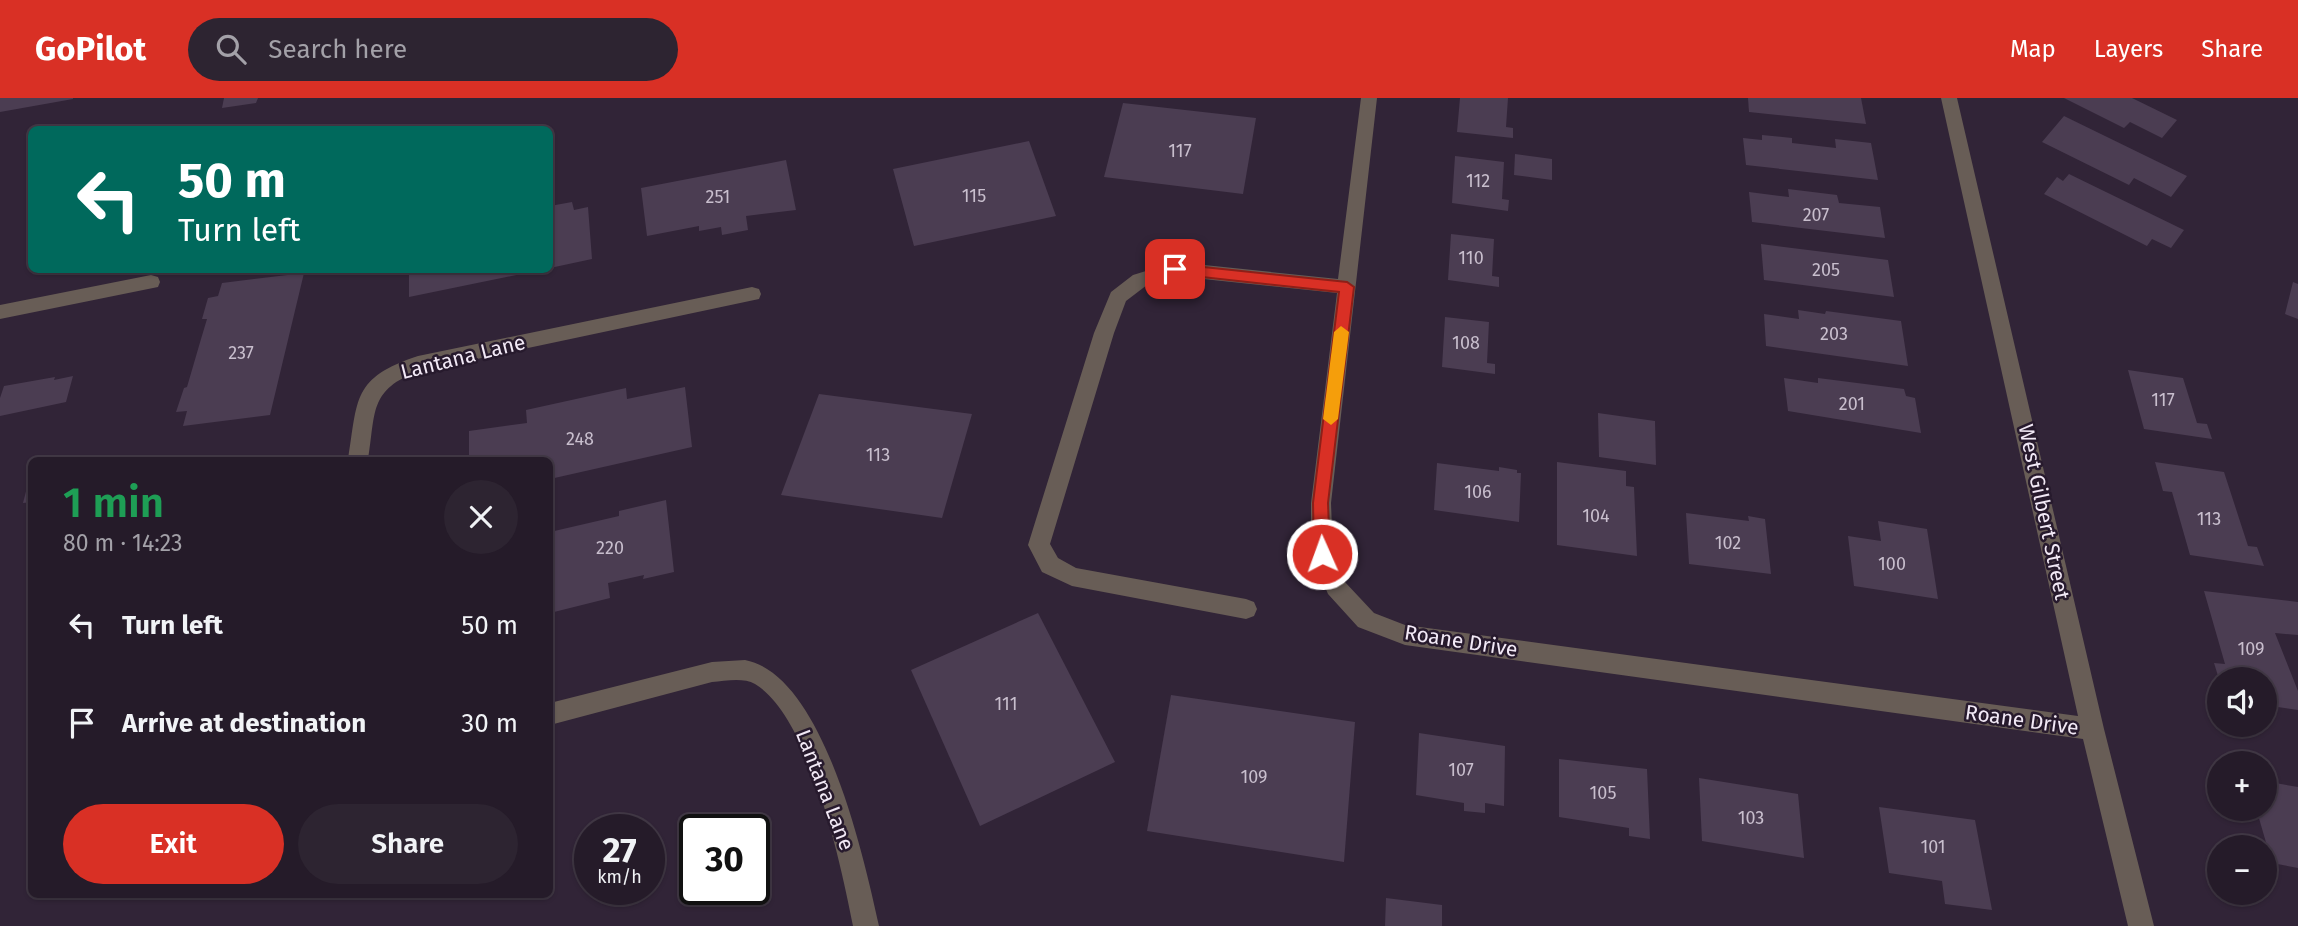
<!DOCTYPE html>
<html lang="en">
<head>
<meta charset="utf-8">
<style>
  :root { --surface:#251b29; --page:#2d2431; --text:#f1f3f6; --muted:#a3a1a8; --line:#423946; --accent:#d93025 }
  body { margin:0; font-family:"Fira Sans",sans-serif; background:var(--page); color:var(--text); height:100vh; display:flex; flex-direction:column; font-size:26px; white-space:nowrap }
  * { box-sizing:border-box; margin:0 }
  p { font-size:23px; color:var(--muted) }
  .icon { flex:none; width:38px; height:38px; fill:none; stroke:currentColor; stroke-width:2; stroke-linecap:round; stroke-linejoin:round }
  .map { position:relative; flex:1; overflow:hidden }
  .details { position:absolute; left:28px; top:359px; width:525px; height:441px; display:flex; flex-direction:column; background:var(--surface); border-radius:10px; box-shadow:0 2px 5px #0004,0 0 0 2px var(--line) }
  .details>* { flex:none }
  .top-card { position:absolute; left:28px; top:28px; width:525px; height:147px; border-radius:10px; box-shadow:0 2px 5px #0004,0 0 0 2px var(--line); background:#00695c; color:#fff; overflow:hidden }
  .buttons { position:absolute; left:2207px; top:569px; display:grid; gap:14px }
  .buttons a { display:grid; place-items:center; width:70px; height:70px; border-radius:50%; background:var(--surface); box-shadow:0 2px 5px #0004,0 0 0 2px var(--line); font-size:35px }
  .speed { position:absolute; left:574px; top:716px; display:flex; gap:14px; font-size:35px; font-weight:700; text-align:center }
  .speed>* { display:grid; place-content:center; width:91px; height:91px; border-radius:50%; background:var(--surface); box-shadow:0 2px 5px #0004,0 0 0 2px var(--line); line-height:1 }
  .speed small { font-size:18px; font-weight:400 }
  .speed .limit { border:4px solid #111; border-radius:10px; background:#fff; color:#111 }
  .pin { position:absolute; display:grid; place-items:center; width:60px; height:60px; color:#fff; margin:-30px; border-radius:14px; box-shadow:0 4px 10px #0006 }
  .me { position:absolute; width:77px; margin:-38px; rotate:358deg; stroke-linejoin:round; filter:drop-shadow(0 0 5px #0008) }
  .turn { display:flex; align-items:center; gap:24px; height:147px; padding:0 35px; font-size:32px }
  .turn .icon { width:91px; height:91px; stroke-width:2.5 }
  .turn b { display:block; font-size:49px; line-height:60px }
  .round { display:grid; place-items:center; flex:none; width:74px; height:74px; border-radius:37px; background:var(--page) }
  .overview { display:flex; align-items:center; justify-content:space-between; height:119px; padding:0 35px }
  h1 { font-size:42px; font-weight:600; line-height:52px; color:#1e9e55 }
  .button { display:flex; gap:14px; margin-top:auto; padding:14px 35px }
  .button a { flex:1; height:80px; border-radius:42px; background:var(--accent); color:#fff; font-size:28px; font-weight:600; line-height:80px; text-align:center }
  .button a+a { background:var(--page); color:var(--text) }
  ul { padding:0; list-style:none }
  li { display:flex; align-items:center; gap:21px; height:98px; padding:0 35px }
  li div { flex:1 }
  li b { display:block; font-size:26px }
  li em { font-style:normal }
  header { display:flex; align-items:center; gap:42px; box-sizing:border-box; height:98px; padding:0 35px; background:var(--accent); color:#fff }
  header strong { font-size:33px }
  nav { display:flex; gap:38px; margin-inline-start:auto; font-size:24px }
  .search { width:490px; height:63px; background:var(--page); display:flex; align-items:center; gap:18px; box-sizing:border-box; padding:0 24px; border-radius:38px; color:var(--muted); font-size:26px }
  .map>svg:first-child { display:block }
</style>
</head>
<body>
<header>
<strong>GoPilot</strong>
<div class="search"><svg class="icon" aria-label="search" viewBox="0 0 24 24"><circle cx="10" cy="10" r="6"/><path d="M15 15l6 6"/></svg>Search here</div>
<nav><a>Map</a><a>Layers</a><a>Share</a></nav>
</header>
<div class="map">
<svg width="2298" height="828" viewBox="0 0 2298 828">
  <rect width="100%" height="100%" fill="#312437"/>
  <g fill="#4b3d52">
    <path d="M0,0H73V1L0,14Z"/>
    <path d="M224,0H258L256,5L222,10Z"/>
    <path d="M1460,0H1508L1506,29L1513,30V40L1457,34Z"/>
    <path d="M1748,0H1861L1866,26L1749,14Z"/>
    <path d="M2064,0H2132L2177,22L2162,40L2130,24L2124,30Z"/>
    <path d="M1123,5L1256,20L1243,96L1104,79Z"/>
    <path d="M2064,18L2187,78L2171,99L2134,80L2129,87L2042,44Z"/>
    <path d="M1762,37L1792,40V45L1836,50L1835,41L1871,45L1878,82L1746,67L1743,40L1762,42Z"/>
    <path d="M1029,43L1056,118L914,148L893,71Z"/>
    <path d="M1515,56L1552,61V82L1514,77Z"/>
    <path d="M1455,58L1504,64L1502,101L1509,102L1508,113L1452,105Z"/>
    <path d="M786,62L796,112L746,118L748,132L722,137L721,129L699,133V128L647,138L641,90Z"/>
    <path d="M2069,76L2184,132L2171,150L2152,141L2147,148L2044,96L2057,79L2063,83Z"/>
    <path d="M1788,91L1837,97L1839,105L1880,109L1885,140L1752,124L1749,94L1789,99Z"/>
    <path d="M572,104L574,112L588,109L592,161L550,170V108Z"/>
    <path d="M1451,136L1494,141L1492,178L1499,179V189L1448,182Z"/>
    <path d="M1761,146L1888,162L1894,199L1764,182Z"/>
    <path d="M409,172H536V173L409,199Z"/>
    <path d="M304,175L270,317L183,328L187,313L176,314L184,290L187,289L201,241L207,221H202L208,200L218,198L222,185Z"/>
    <path d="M2293,184L2298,186V221L2285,216Z"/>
    <path d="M1798,212L1825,216L1826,213L1901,223L1908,268L1766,248L1764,216L1799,221Z"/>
    <path d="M1445,219L1489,224L1487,265L1495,266V276L1442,269Z"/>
    <path d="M2128,272L2183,280L2197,325L2207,326L2212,341L2144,331Z"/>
    <path d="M73,278L66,304L0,318V300L4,288L55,279L54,282Z"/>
    <path d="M1784,280L1818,285V280L1904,291L1906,298L1915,300L1921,335L1788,313Z"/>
    <path d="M685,289L692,349L550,381V362H469V333L527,325L526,312L626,290L627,301Z"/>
    <path d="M819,296L972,316L942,420L781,397Z"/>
    <path d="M1598,315L1655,323L1656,367L1599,359Z"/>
    <path d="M1557,364L1626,373V388L1634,389L1637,458L1557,447Z"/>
    <path d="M2155,364L2224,374L2248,448L2257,449L2264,468L2190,457L2172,394L2163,393Z"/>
    <path d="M1437,365L1499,373V369L1517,372V375H1521L1519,424L1434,412Z"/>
    <path d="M32,374V404L23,405L31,374Z"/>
    <path d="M666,402L674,474L643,481L644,477L608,485L610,500L550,515V434L619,418V413Z"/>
    <path d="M1686,415L1749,423L1748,418L1765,421L1771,476L1689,466Z"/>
    <path d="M1878,423L1927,431L1938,501L1854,488L1848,438L1881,443Z"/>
    <path d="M2204,493L2298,504V537L2275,535L2298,593V612L2264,607V581H2219L2214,565L2225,566Z"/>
    <path d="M1038,515L1115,664L980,728L911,572Z"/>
    <path d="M1171,597L1355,624L1344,764L1147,733Z"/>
    <path d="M1419,635L1505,648L1504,708L1485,705V715L1464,713V705L1416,697Z"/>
    <path d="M1559,661L1647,671L1650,741L1629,738V730L1559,719Z"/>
    <path d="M1699,680L1798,696L1804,760L1702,743Z"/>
    <path d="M2264,683L2298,689V770L2272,765L2256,710H2264Z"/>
    <path d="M1879,709L1975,722L1992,812L1945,806L1942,783L1889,775Z"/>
    <path d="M1386,800L1442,807V828H1385Z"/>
  </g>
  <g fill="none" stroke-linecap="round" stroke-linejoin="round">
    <g fill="#685d56" fill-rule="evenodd">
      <path d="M1361,0H1377L1331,405L1333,456L1344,483L1374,515L1405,527L2078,618L1941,0H1957L2104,631L2154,828H2128L2083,641L1405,547L1358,529L1328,496L1311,456V405L1337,195L1175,178L1147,187L1126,203L1114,235L1050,446L1058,460L1076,470L1246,501L1254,504L1257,511L1254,518L1246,521L1072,488L1042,474L1028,447L1094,235L1111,194L1133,177L1175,164L1338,181Z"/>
      <path d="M151,177L158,179L160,184L158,189L0,221V207Z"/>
      <path d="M752,189L759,191L761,196L759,201L420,273C368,291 376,315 368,362H348C358,300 352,280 418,258Z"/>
      <path d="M745,562C824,577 864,760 879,828H853C841,767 810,619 755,586C743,579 725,583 712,584L550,627V605L712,564Z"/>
    </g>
  </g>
  <path fill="#d93025" stroke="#8d1f18" stroke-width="2" d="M1175,166L1347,184L1354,189L1328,405L1330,456L1328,461H1316L1314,456L1313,405L1339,194L1175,176L1168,171Z"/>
  <path fill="#f59e0b" d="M1341,228L1349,234L1338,321L1331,327L1323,321L1334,234Z"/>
  <g text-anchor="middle" stroke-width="5" stroke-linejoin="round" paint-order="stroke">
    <g font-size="18" fill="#c8becd">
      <text x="1180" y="59">117</text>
      <text x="1478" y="89">112</text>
      <text x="974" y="104">115</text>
      <text x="718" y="105">251</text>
      <text x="1816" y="123">207</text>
      <text x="1471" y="166">110</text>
      <text x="1826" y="178">205</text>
      <text x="1834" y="242">203</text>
      <text x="1466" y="251">108</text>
      <text x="241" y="261">237</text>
      <text x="2163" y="308">117</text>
      <text x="1852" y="312">201</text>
      <text x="580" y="347">248</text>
      <text x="878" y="363">113</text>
      <text x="1478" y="400">106</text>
      <text x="1596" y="424">104</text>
      <text x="2209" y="427">113</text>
      <text x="1728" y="451">102</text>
      <text x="610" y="456">220</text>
      <text x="1892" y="472">100</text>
      <text x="2251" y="557">109</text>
      <text x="1006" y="612">111</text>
      <text x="1461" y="678">107</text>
      <text x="1254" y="685">109</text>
      <text x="1603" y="701">105</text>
      <text x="1751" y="726">103</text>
      <text x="1933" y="755">101</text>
    </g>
    <g font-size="21" fill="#f2e9f6" stroke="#271a2d">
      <text transform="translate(463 259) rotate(-14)" y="7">Lantana Lane</text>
      <text transform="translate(2044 414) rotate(78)" y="7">West Gilbert Street</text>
      <text transform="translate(1461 543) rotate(9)" y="7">Roane Drive</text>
      <text transform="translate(2022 622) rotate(8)" y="7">Roane Drive</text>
      <text transform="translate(825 692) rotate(69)" y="7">Lantana Lane</text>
    </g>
  </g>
</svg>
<div class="buttons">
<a><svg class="icon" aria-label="sound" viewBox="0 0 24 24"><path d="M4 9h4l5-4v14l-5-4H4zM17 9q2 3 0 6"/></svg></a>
<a>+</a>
<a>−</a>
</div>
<div class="speed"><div>27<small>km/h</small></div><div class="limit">30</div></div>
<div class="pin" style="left:1175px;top:171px;background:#d93025"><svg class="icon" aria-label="arrive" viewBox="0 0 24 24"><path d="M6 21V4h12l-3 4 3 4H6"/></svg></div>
<svg class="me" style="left:1322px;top:456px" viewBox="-20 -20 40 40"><circle r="17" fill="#d93025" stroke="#fff" stroke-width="3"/><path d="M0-11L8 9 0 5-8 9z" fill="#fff"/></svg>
<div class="top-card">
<div class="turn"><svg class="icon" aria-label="left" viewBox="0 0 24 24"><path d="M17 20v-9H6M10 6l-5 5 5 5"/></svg><div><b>50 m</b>Turn left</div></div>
</div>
<section class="details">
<div class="overview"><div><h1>1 min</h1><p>80 m · 14:23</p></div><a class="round"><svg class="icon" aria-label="close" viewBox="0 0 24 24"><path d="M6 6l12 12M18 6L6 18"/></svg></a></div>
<ul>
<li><svg class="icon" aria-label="left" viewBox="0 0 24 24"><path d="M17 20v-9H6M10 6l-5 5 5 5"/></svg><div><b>Turn left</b></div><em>50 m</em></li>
<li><svg class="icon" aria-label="arrive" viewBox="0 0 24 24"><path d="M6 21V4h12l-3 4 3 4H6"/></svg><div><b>Arrive at destination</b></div><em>30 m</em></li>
</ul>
<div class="button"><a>Exit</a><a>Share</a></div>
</section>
</div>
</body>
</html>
